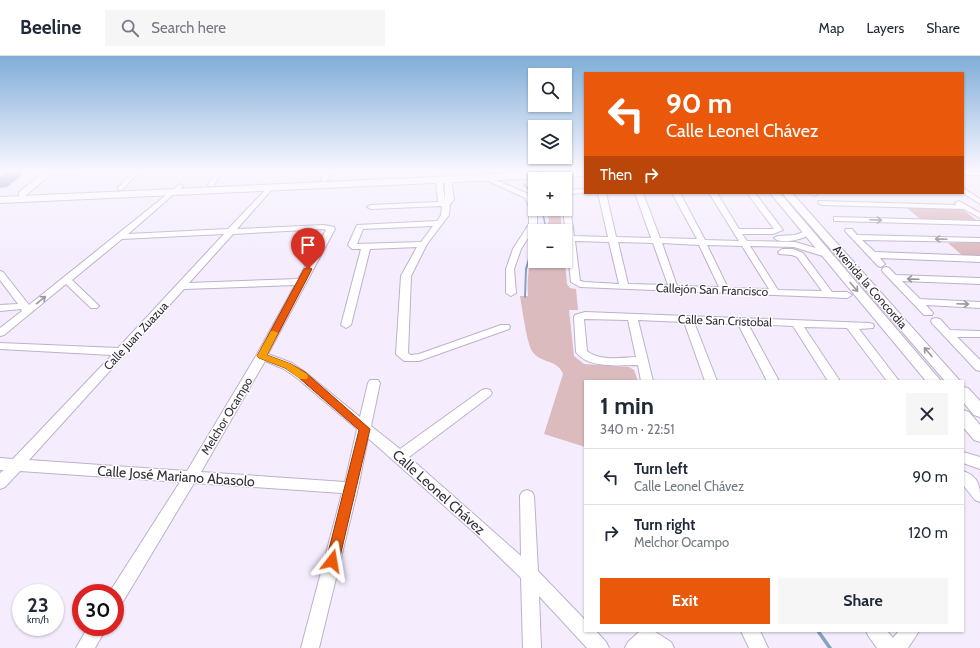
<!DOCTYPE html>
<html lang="en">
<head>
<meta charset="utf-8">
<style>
  :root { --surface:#fff; --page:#f6f6f7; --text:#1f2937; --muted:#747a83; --line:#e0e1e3; --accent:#ea580c }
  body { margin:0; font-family:Cabin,sans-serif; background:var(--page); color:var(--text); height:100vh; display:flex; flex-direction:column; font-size:15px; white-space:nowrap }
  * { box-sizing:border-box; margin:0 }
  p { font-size:13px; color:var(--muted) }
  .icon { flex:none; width:22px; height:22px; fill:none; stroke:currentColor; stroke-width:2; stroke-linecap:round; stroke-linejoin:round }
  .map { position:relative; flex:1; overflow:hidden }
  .details { position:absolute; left:584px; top:324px; width:380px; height:252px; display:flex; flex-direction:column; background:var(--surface); border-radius:0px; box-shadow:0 1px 3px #0004 }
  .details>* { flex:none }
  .guide { position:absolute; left:584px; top:16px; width:380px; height:122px; border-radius:0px; box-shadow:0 1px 3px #0004; background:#ea580c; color:#fff; overflow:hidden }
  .tools { position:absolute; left:528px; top:12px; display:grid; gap:8px }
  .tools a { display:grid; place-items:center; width:44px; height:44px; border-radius:0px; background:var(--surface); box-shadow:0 1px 3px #0004; font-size:20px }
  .speed { position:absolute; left:12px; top:528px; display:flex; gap:8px; font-size:20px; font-weight:700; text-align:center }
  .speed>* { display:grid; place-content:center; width:52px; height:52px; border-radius:50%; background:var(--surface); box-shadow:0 1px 3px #0004; line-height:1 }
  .speed small { font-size:10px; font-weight:400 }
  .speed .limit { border:6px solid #d22; background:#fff; color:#111 }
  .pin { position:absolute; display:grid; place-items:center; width:34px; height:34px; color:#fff; margin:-41px -17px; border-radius:50% 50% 50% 0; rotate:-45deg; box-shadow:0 0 4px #0007 }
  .pin .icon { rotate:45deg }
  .me { position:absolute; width:44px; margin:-22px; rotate:14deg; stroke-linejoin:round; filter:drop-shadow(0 0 3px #0008) }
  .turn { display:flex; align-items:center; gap:14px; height:84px; padding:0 16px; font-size:18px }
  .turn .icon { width:52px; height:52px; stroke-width:2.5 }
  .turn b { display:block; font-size:28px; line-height:34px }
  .then { display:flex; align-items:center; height:38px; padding:0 16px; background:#0003; gap:8px; font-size:15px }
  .round { display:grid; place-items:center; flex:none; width:42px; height:42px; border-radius:0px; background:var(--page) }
  .summary { display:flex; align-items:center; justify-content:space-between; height:68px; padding:0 16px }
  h1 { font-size:24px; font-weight:700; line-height:30px }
  .button { display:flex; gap:8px; margin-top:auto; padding:8px 16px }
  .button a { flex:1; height:46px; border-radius:0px; background:var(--accent); color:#fff; font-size:16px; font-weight:700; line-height:46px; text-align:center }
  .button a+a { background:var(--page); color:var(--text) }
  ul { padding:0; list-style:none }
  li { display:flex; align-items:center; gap:12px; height:56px; padding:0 16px; border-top:1px solid var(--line) }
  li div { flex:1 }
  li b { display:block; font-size:15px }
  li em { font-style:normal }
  header { display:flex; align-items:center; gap:24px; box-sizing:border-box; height:56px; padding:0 20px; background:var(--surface); border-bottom:1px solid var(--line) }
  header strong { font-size:19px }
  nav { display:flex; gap:22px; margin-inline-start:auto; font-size:14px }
  .search { width:280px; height:36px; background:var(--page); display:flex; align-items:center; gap:10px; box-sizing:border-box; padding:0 14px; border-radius:0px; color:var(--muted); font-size:15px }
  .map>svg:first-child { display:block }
</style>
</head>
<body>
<header>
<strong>Beeline</strong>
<div class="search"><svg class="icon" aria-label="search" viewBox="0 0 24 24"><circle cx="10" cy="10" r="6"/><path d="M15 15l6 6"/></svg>Search here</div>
<nav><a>Map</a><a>Layers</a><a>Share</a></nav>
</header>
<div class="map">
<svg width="980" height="592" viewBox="0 0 980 592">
  <rect width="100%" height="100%" fill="#f5edfe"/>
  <g fill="#dcbbbf">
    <path d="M906,151L961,152L976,164L920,163Z"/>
    <path d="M545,153H560L562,175H545L549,164Z"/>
    <path d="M980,186V200H963L948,187Z"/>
    <path d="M535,191V205H565L567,228L570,232L576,233L578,254H569L574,300L584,308L629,311L634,314L638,325H585V391L544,378L563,318C558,303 540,308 532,295C527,288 522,252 520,240H528C527,223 528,208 535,191Z"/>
  </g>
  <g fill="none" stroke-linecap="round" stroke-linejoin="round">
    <g stroke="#82a3c0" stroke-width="1.5">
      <path d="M524,128L535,141"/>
      <path d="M541,175L545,168L542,153"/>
      <path d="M531,194L535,187"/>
    </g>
    <path stroke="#82a3c0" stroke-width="2" d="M525,241L526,213L532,193"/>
    <path stroke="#82a3c0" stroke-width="3.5" d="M818,575L830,592"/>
    <g stroke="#beb0cb" stroke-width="2">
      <g id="minor">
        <path d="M46,115H84L81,117L50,119L25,140H19V136Z"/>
        <path d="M133,115H140L122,134H118V132Z"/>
        <path d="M216,115H223L213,130H209L208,129Z"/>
        <path d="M325,115H331L327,124L324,126L321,124Z"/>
        <rect x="963" y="115" width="17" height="4"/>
        <path d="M486,120L531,139L535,147V153H537V168L521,193L514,213L516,237L511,240L506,237V213L513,193L529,168V150L525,142L484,123V121Z"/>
        <path d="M448,121L451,123L454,144L450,148L449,159L427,188L411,220L408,297L411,299L419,298L501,269H509L510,271L509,273L419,305H404L396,298L401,220L417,191L370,193L351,269L346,272L341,269L361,193H352L348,189L357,169L437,165L441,159L442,150L371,153L367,151L371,149L438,146L436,124L439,122L442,124L445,144V123ZM433,170L421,186L357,188L363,173Z"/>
        <path d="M180,128L183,130L182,131L128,178L228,173L269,130L271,129L274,131L273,132L237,173L324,169L334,171L335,173L268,298L292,307L305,316L360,361L368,327L370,324H378L380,327L371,370L400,393L482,334L486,333L490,334L492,337L490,340L409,401L521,500L520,440L522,436L527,434L532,436L534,440L538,515L585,564V575H596L606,586L609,592H587L539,540L541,592H523L521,522L476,478L368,382L358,432L319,592H301L342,437L194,427L121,549L115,552V537H109L180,426L20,415L5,431L0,433V417L4,414H0V402L13,403L112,299L0,293V287L118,292L224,178L122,183L72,224L97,248L99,250L97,252H91L66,228L4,279L0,280V272L22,255L21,253L0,255V249L18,248L0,224V215L3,216L29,249ZM324,173L326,174L298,223L189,227L233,178ZM295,229L256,300L187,415L29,404L184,233ZM265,305L284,313L297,322L357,373L345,426L201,416Z"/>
        <path d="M963,132L980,143V148L963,137Z"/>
        <path d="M585,133V137L565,138V134Z"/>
        <path d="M598,137H606L616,181L651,182L635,137H643L660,182L697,183L672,137H680L705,184L739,185L709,137H717L739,173H774L747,137H755L783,174L773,178H742L747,185L795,186L829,196L830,198L826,201L794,191L750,190L778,234L822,235L797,201L792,199L779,198L778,196L782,193H793L803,197L832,236H847L852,239L847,242L580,231L571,226L563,153H565V141L569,143L574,180L608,181ZM575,185L609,186L619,228L585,226L580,225ZM618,186L653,187L668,229L628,228ZM662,187L699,189L719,231L677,230ZM707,189L742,190L769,233L728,232Z"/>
        <path d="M809,137H817L818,138L814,140Z"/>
        <path d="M819,145L956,149L955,147L959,145L980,157V162L964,153L822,149L818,147Z"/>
        <path d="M834,161L980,165V169L837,165H834Z"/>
        <path d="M846,173H852L857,179L980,182V186L862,184L875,196L980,200V206L880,202L885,208L881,211L878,210L845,175Z"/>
        <path d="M806,175L812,177C805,183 782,189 774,182L778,180L795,179Z"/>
        <path d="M886,211L889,212L896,219L980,222V228L902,225L920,243L980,246V252L926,249L933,257L932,259H924L883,216L882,214L883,212Z"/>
        <path d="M585,256L869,267L873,268L874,270L873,272L859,273L899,325H887L847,272L804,271L840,325H828L793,270L748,268L779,325H767L738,268L694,266L717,325H705L684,266L638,264L653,325H641L638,309C620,309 588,313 576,296L574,261L575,259ZM584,263L628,264L636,301C621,302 599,305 587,295Z"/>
        <path d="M936,262L940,263L950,274L980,275V281H957L980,304V315L976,314L932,267L931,265L932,263Z"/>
        <path d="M963,396L980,401V413L963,407Z"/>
        <path d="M963,415C980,421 980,431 980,446L975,444L963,429Z"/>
        <path d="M88,571H107L95,592H76Z"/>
        <path d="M640,575H654L671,586L674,592H625L628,586Z"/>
        <path d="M741,575H760L768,592H749Z"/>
        <path d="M866,575H887L893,582L899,575H919L908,592H877L869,581Z"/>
      </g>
    </g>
    <g stroke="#beb0cb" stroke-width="2">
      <g id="major">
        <path d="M564,115H585V120L0,147V141Z"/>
        <path d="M770,137H780L941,325H926Z"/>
        <path d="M782,137H792L960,325H945Z"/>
        <path d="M963,331L968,332L980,345V361L974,359L963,346Z"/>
        <path d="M963,354L969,356L980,369V386L974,384L963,371Z"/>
      </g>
    </g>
    <use href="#minor" fill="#fff" fill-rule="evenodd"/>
    <use href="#major" fill="#fff" fill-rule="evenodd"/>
  </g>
  <path fill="#8e94b0" d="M9,115H20L22,119L7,131L0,132V122Z"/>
  <path fill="#cbd4fc" stroke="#8e94b0" d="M0,115H9L1,122H0Z"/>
  <defs><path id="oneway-shaft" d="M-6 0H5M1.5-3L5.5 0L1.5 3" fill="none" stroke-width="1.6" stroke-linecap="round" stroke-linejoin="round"/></defs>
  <g stroke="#99969c">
    <use href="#oneway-shaft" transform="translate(876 164) rotate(2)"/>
    <use href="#oneway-shaft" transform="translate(941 183) rotate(-178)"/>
    <use href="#oneway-shaft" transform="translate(913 223) rotate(-178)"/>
    <use href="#oneway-shaft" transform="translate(854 231) rotate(50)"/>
    <use href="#oneway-shaft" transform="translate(41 244) rotate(-39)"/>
    <use href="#oneway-shaft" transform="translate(963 248) rotate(2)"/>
    <use href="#oneway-shaft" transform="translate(928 296) rotate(-131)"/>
  </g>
  <linearGradient id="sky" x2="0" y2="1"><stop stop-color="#7fadd8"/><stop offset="0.58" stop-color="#faf7ff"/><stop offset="1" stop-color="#faf7ff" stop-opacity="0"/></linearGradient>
  <rect width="980" height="198" fill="url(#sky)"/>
  <path fill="#ea580c" stroke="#983908" d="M308,211L312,213L267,299L291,308L305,316L370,373L339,505L337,509L332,511L328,509L326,505L359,374L298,321L285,312L259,302L257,300L304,213Z"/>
  <path fill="#f59e0b" d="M271,275H274L278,277L267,299L291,308L307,318L308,320L307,323H300L285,312L259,302L257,300Z"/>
  <g text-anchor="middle" stroke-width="3" stroke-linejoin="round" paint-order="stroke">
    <g font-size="12" fill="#332d38" stroke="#fefefe">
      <text transform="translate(870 231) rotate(49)" y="4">Avenida la Concordia</text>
      <text transform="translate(712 234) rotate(2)" y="4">Callejón San Francisco</text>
      <text transform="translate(725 265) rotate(2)" y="4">Calle San Cristobal</text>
      <text transform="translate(136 280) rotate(-47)" y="4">Calle Juan Zuazua</text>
      <text transform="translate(227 360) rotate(-59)" y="4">Melchor Ocampo</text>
    </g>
    <g font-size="14" fill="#332d38" stroke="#fefefe">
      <text transform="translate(176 420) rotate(4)" y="5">Calle José Mariano Abasolo</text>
      <text transform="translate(439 436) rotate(42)" y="5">Calle Leonel Chávez</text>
    </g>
  </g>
</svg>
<div class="tools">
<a><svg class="icon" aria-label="search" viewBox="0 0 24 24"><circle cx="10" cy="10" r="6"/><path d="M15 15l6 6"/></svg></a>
<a><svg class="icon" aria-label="layers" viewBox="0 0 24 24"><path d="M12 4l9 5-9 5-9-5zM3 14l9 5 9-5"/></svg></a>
<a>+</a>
<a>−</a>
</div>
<div class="speed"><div>23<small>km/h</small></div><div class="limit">30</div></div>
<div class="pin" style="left:308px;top:213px;background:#d93025"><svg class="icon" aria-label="arrive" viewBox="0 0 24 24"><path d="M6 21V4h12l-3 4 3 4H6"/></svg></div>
<svg class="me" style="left:332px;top:505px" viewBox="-20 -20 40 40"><path d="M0-17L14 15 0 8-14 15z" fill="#ea580c" stroke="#fff" stroke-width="4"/></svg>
<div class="guide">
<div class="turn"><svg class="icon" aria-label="left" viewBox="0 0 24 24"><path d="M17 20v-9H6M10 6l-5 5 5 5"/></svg><div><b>90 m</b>Calle Leonel Chávez</div></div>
<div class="then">Then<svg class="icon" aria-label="right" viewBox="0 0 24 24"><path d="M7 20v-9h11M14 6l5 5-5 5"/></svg></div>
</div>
<section class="details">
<div class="summary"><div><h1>1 min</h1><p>340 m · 22:51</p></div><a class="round"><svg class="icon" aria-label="close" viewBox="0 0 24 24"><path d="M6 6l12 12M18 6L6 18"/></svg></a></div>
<ul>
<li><svg class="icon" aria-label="left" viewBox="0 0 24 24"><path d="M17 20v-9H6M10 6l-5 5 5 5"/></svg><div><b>Turn left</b><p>Calle Leonel Chávez</p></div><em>90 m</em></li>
<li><svg class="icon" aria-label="right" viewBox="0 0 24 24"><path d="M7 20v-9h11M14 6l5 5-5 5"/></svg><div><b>Turn right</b><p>Melchor Ocampo</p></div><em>120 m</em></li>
</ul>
<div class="button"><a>Exit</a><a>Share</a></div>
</section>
</div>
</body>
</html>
